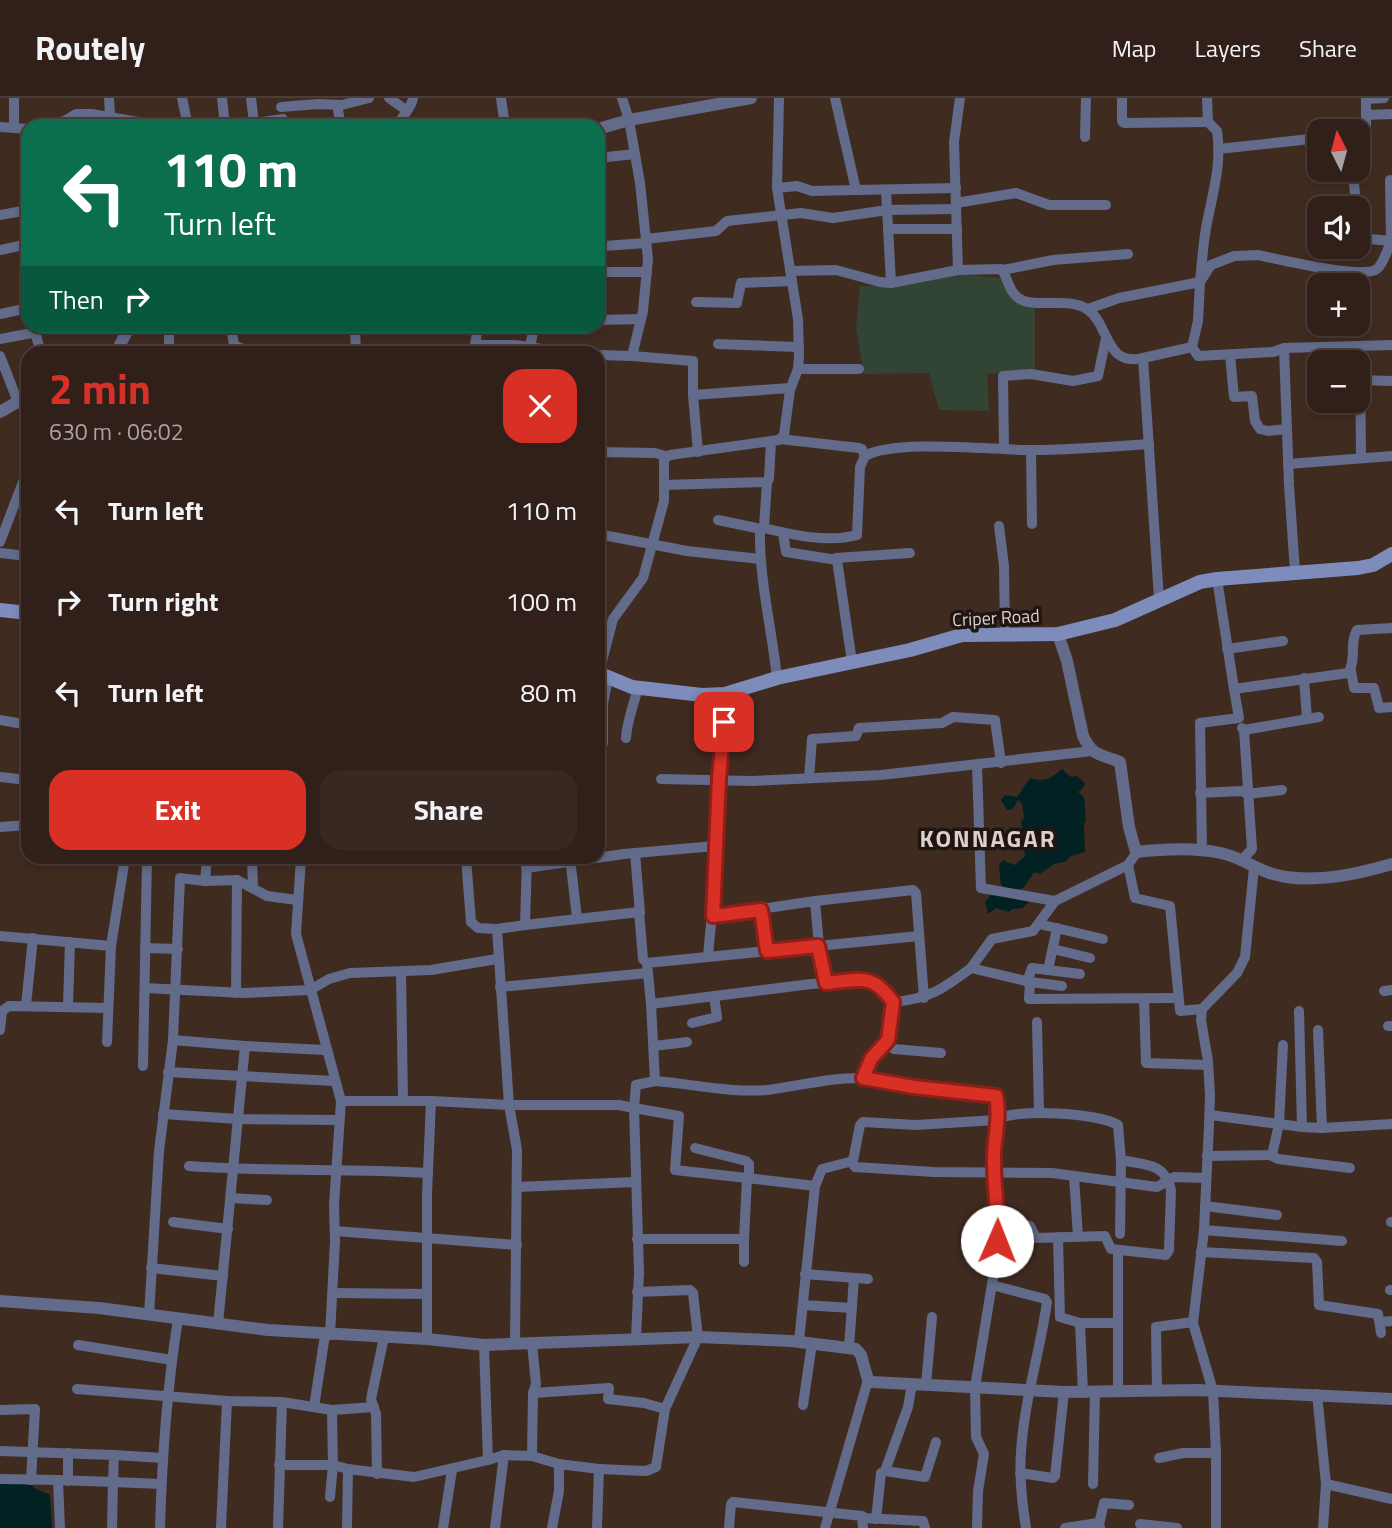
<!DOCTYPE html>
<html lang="en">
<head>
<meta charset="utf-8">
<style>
  :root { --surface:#302019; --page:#382822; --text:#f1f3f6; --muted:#a8a3a2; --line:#4b3e38; --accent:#d93025 }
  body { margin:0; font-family:"Titillium Web",sans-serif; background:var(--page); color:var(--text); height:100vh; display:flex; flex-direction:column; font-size:26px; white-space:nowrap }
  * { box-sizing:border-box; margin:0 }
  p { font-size:23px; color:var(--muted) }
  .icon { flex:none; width:38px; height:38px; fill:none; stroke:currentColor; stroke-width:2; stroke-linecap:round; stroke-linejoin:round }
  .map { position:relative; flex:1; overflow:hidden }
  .panel { position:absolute; left:21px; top:248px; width:584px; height:518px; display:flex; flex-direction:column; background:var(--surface); border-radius:21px; box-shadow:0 4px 10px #0003,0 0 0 2px var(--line) }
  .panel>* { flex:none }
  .hud { position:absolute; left:21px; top:21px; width:584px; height:214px; border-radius:21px; box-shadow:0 4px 10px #0003,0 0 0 2px var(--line); background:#0b6e4f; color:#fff; overflow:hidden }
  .needle { width:46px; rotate:354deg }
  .fabs { position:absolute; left:1307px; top:21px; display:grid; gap:14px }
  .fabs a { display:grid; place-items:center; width:63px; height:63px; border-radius:14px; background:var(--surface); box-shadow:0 4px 10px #0003,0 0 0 2px var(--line); font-size:35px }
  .pin { position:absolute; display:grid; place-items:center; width:60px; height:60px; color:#fff; margin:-30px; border-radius:14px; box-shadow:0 4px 10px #0006 }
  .me { position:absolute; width:77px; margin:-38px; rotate:1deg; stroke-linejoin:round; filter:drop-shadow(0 0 5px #0008) }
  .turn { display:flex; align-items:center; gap:24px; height:147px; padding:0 28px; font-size:32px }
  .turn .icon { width:91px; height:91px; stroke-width:2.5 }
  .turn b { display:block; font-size:49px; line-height:60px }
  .then { display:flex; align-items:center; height:66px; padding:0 28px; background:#0003; gap:14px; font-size:26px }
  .round { display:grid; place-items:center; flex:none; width:74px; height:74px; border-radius:21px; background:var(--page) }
  .headline { display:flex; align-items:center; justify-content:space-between; height:119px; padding:0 28px }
  h1 { font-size:42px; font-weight:700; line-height:52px; color:var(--accent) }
  .cta { display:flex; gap:14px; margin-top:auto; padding:14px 28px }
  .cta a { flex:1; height:80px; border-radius:21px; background:var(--accent); color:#fff; font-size:28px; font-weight:700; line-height:80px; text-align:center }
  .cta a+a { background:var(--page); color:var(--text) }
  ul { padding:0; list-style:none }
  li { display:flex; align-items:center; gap:21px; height:91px; padding:0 28px }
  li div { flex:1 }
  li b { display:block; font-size:26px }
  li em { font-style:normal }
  header { display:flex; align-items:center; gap:42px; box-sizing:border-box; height:98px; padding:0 35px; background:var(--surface); border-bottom:2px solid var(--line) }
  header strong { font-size:33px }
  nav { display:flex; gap:38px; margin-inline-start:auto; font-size:24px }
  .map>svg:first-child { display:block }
</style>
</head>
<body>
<header>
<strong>Routely</strong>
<nav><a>Map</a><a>Layers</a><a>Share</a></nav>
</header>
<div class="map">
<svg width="1392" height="1430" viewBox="0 0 1392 1430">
  <rect width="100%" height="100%" fill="#402b21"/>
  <path fill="#324534" d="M949,175L1001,180L1015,205L1035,209V273L987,276L989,313L939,312L929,275L864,276L856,230L860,188H901Z"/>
  <g fill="#022122">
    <path d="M1062,671L1071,679L1077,678L1085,685L1084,689L1078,694L1084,699L1086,723L1084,726L1085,754L1071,758L1065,764L1054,766L1040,776L1034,774L1024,789L1020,791L1030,802L1023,810L1012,811L1009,814L996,810L988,816L985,804L992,796L1008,792L1001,787L999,767L1003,762L1015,767L1025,758L1021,724L1024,720L1022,706L1018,702L1013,711L1007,712L1001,702L1005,697L1017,699L1030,680C1044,685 1052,680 1062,671Z"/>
    <path d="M27,1379L34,1390L50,1397L52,1430H0V1382Z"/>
  </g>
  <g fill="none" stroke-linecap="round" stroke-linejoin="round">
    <g stroke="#626b89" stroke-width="10">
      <path d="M109,0L110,17"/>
      <path d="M182,0L188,28"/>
      <path d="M222,0L225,28"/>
      <path d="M251,0L254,25L283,21V28"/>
      <path d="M389,0L406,12"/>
      <path d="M501,0L505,28"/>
      <path d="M622,0L629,22L640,85L648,161L643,213L632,258L693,263V297L698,354"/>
      <path d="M835,0L856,92L956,90"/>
      <path d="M1122,0V23L1124,25L1208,24"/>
      <path d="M1207,0L1208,24L1217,33C1222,65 1213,94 1207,125C1203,144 1202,165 1200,184L1211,167L1234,158L1258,157C1278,161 1363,182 1377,171C1384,165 1387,151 1392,143"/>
      <path d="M1366,1L1384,0"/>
      <path d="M337,7L341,28"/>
      <path d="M281,9L318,6L342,7L369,0"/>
      <path d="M1366,17L1392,16"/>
      <path d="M56,28L76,16H92L161,28"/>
      <path d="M233,28L254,25"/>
      <path d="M398,28C401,18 412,10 413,0"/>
      <path d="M0,29L28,31"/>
      <path d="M14,29V0"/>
      <path d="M1358,34L1366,30V0"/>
      <path d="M1085,39L1086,0"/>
      <path d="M1218,51L1320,40"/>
      <path d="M598,60L635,56"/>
      <path d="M1353,72L1356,110"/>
      <path d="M777,90L797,88L812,93L856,92"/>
      <path d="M886,92L891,185"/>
      <path d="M956,105L1016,95L1049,107H1106"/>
      <path d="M0,117L28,112"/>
      <path d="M1318,120H1320"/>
      <path d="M598,129L600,144L604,148L646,145"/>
      <path d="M888,131H957"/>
      <path d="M1358,138L1359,140L1391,143L1390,82"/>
      <path d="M646,141L716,133L727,123L801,115L833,120L887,112L956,111"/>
      <path d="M0,152L28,146"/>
      <path d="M958,172L954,44L960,0"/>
      <path d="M1003,172L1053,162L1128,156"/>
      <path d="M790,173L836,172L880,184L891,185L958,172L1001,171C1008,179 1008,192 1017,199C1032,212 1067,198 1087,211C1110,226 1104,269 1143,260"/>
      <path d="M598,174H647"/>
      <path d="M696,204L737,205L741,185L792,183"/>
      <path d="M1088,211L1119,200L1200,184L1198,223L1192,249L1198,258L1273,254L1284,250L1392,247"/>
      <path d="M0,216L28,210"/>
      <path d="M598,222L641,221"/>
      <path d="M231,228L234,247L243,251L259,252"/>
      <path d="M355,228L356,256"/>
      <path d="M0,241L32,235L36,237L41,256"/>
      <path d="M718,246L799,249"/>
      <path d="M475,247L478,228"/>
      <path d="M1360,249L1361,360"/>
      <path d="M530,250L534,228"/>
      <path d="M1284,250L1289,387L1295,474"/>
      <path d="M169,256V228"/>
      <path d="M474,256L475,247H515L575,256"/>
      <path d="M598,257L632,258"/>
      <path d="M1230,257L1234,299L1252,298L1255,323L1260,331L1268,333L1287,331"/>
      <path d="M0,258L18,304"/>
      <path d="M798,271H859"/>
      <path d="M1360,282L1392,283"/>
      <path d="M693,297L790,290"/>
      <path d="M780,341L859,350L862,351L865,358"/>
      <path d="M1004,351L1003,278L1031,276L1073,283L1098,278L1106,240"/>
      <path d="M1031,352L1032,426"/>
      <path d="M598,354L655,355L666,358"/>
      <path d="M1288,366L1392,358"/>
      <path d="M664,387L767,384L769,381L771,343"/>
      <path d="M718,422L761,431"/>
      <path d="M999,428L1004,468L1005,536"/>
      <path d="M764,430L767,384"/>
      <path d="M783,435L786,454L837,462L852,564"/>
      <path d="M598,436L687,453L760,461"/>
      <path d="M0,444L28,371"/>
      <path d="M0,455L28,458"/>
      <path d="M836,460L910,455"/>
      <path d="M1217,481L1234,591"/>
      <path d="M1159,501L1143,260L1192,249"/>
      <path d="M1227,551L1283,543"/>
      <path d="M1351,573L1354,590H1374L1379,610L1392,609"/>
      <path d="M599,575L613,521L643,480L664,403V361L670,357L779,342L784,337L790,292L798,271L799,258L798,221L777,90L779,0"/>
      <path d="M777,580C772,532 759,481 760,433L764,430C793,437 828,445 857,437L860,369L865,358C896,341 992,352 1030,352C1070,352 1109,349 1149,346"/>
      <path d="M1304,580L1307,621"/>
      <path d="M0,622L28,627"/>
      <path d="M1242,630L1244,632L1319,619"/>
      <path d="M626,640C627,622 634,607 638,589"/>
      <path d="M598,647L603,645V606L608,580"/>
      <path d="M977,668L981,790L1055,803"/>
      <path d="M0,679L28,682"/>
      <path d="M809,680L812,641L856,638L859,630L942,625L953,619L995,622L1001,665"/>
      <path d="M661,681L752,683L881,677L1092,653"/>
      <path d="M1200,695L1242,693L1247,696L1282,692"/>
      <path d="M0,729L28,727"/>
      <path d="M1202,753L1200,625L1239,620L1234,591L1348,575C1357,563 1349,545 1357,532L1392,530"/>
      <path d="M635,755L640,815"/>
      <path d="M252,760L253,790"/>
      <path d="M301,760L296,836L341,1003L334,1107L335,1143L330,1237"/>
      <path d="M466,760L471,824L478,830L497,831"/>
      <path d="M570,760L577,820"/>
      <path d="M1241,763L1252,751L1244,632"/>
      <path d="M1128,767L1135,800L1170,808L1180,913L1202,911"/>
      <path d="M526,770L624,756L715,748"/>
      <path d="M205,783L237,782L267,798L297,802"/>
      <path d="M815,803L913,792L916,795L924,900"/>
      <path d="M761,812L767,853"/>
      <path d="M713,818L815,803L819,848L826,885"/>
      <path d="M1039,826L1103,841"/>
      <path d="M525,827L639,814L643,861L647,865"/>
      <path d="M0,838L111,848"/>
      <path d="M145,850L178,851"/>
      <path d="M1053,851L1090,860"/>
      <path d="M708,858L714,794L725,596"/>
      <path d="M971,870L992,841L1033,833L1055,803L1128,767L1137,754"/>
      <path d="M1048,872L1057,830"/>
      <path d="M401,874L403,1003"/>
      <path d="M864,882L879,886L893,904L888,942L871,961L863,980C831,979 800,988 767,992C729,995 693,986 655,983L651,906L811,886Z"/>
      <path d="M1027,884L1032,870L1080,876"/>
      <path d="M1030,884L1029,901L1178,900"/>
      <path d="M500,889L648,875"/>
      <path d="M145,890L243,895L310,892L329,881L350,875L431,872L497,861"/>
      <path d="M1384,893L1392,892"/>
      <path d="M236,895L237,782"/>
      <path d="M1144,900L1146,965L1208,967"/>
      <path d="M893,904C929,901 943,891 971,870L1030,884L1062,888"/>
      <path d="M651,906L647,865L919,838"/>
      <path d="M26,907L33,840"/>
      <path d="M68,908L70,844"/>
      <path d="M1037,924L1039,1014"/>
      <path d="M692,925L717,919L714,898"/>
      <path d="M1388,928H1392"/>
      <path d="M0,932L2,913L9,908L108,910"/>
      <path d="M173,942L245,948"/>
      <path d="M107,944L111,848L125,760"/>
      <path d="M886,945L894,951L941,955"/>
      <path d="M654,948L687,944"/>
      <path d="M143,968L147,760"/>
      <path d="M168,974L334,983"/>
      <path d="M863,980L945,993L995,997L997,1000L993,1066L998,1123L993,1180L975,1289L976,1339L984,1356L978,1393L977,1430"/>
      <path d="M655,983L636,987L634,1010L679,1018L675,1072L747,1080"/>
      <path d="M341,1003H431L427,1096V1241"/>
      <path d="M431,1003L509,1007H619L634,1010L639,1174L636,1240"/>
      <path d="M163,1016L238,1021L338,1022"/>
      <path d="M1210,1017L1302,1029L1299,913"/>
      <path d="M1302,1029L1322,1030L1318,932"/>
      <path d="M1322,1030L1392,1026"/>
      <path d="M695,1050L746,1063L749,1066V1080"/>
      <path d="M1270,1057L1278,1061L1350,1070"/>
      <path d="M1207,1058L1272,1057L1279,1026L1283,947"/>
      <path d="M852,1065L855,1069L934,1074L1052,1075L1157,1089L1174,1079L1206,1080"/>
      <path d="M189,1068C268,1074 348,1070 428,1075"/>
      <path d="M1074,1078L1078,1139"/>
      <path d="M517,1089L635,1084"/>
      <path d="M231,1100L267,1102"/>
      <path d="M1205,1108L1277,1117"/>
      <path d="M173,1124L228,1131"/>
      <path d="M1391,1124H1392"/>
      <path d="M1204,1132L1342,1143"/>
      <path d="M335,1133L517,1147"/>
      <path d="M1120,1136L1121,1062"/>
      <path d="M1058,1139L1060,1219L1080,1225H1118"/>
      <path d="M637,1141H744V1164"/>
      <path d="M744,1141L747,1080L815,1088"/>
      <path d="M1201,1154L1314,1160L1317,1164L1319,1207L1378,1216L1381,1235"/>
      <path d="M151,1170L223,1178"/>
      <path d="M805,1176L868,1181"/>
      <path d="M992,1187L1045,1201L1047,1204C1040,1254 1024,1303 1021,1354C1019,1379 1022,1405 1026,1430"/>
      <path d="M1390,1192H1392"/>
      <path d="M333,1195L426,1196"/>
      <path d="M803,1207L852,1210"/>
      <path d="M149,1217L159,1053L173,942L180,780L205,783L207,760"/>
      <path d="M1380,1224L1392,1223"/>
      <path d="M1080,1225L1083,1295"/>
      <path d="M218,1226L245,948L325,952"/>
      <path d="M799,1243L815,1088L822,1071L853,1063L860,1027L863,1024L916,1027L996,1022C1015,1010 1100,1015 1118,1027L1121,1062C1144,1067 1165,1064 1171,1092L1169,1152L1166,1157L1111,1151L1105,1138L1036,1140L1030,1128L998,1123"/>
      <path d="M515,1245L517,1052L509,1007L497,831L525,827L527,760"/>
      <path d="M532,1246L536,1286L533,1295L532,1358"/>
      <path d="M78,1247L172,1262"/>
      <path d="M484,1247L488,1362L504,1357L495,1430"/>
      <path d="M849,1249L854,1180"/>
      <path d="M912,1286L908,1309L885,1373L925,1379L936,1344"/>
      <path d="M926,1287L932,1219"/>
      <path d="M77,1291L227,1303L282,1304L332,1312L374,1309"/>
      <path d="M1157,1293L1156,1229L1193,1224"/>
      <path d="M1118,1294V1152"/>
      <path d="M533,1295L609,1290L608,1301L644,1305L665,1311L698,1239L693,1195L690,1192L637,1194"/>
      <path d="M1317,1296L1326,1386L1323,1430"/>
      <path d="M803,1307L812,1245"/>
      <path d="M314,1309L325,1237"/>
      <path d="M0,1312L35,1311L31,1382"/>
      <path d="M0,1353L114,1357L113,1384L161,1386"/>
      <path d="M68,1355V1383"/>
      <path d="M114,1357L163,1360"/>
      <path d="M504,1357L532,1358L559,1366L599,1371L597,1430"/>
      <path d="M1159,1360L1183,1355H1216"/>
      <path d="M279,1367H333L348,1371L347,1430"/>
      <path d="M348,1371L414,1379L488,1362"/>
      <path d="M599,1371L646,1373L656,1369L665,1311"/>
      <path d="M1020,1375L1053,1380L1055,1378L1064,1294"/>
      <path d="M377,1376L376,1316L371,1301L384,1239"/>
      <path d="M0,1381L58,1382L60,1430"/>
      <path d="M58,1382L113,1384L112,1430"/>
      <path d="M1093,1386L1095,1294"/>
      <path d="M1326,1386L1392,1401"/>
      <path d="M330,1399L333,1367L332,1312"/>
      <path d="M863,1420L923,1423L925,1430"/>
      <path d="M876,1421L881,1375"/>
      <path d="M1099,1426L1104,1405L1129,1407"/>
      <path d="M1140,1426L1177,1430"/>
      <path d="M160,1430C162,1359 167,1290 178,1221"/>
      <path d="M221,1430L227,1303"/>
      <path d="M278,1430L282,1304"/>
      <path d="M443,1430L452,1372"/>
      <path d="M552,1430L559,1393V1366"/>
      <path d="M729,1430L731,1406L733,1404L862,1418L863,1430"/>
      <path d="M825,1430L868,1282"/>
      <path d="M1065,1430L1098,1425L1100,1429"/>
      <path d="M1216,1430V1355L1213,1293L1193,1225L1204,1132L1209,1027L1210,998L1208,963L1201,922L1202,911L1237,875L1245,859L1254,770"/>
    </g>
    <g stroke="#626b89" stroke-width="12">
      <path d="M598,31L629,22L751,0"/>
      <path d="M115,256L130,228"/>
      <path d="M0,314L28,298"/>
      <path d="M1058,536L1067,563L1083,638C1093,659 1101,656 1120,664L1129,729L1136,754C1163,751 1194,749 1221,755C1245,760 1259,775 1286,779C1322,784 1357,776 1392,766"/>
      <path d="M0,1203L99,1210L268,1232L427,1241L484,1247L698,1239L791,1243L856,1251L861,1257L868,1282L871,1284L1064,1294L1198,1292L1392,1301"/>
    </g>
    <g stroke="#7d8cba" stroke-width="14">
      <path d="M0,512L28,515"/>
      <path d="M598,575L632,589L702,597L725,596L777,580L910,552L962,537L1058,536L1115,522L1200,484L1217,481L1358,470L1373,467L1392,456"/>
    </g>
  </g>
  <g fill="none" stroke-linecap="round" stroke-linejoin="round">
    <g stroke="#8d1f18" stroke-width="18">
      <path id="route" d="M724,624L719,681L713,818L761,812L767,853L818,848L826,885C860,882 872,874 893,904L888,942L871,961L863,980L914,989L996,998C1001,1019 993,1043 994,1065C994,1091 999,1117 997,1143"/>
    </g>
    <use href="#route" stroke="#d93025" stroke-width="12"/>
  </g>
  <g text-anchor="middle" stroke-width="7" stroke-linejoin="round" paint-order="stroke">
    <g font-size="18" fill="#ddcfc9" stroke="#1f1612">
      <text transform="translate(996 520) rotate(-3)" y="6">Criper Road</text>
    </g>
    <g font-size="24" font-weight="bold" letter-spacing="2" fill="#ddcfc9" stroke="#1f1612">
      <text x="988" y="749">KONNAGAR</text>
    </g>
  </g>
</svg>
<div class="fabs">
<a><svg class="needle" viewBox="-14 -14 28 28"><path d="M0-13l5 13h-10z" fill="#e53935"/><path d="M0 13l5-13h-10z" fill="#a8a3a2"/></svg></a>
<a><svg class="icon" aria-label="sound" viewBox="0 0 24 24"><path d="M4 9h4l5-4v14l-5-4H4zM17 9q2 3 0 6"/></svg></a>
<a>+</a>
<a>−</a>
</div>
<div class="pin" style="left:724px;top:624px;background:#d93025"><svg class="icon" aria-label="arrive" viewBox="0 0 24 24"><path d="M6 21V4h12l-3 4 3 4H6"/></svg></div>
<svg class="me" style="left:997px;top:1143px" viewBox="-20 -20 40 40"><circle r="19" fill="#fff"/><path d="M0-13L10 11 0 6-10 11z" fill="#d93025"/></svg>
<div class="hud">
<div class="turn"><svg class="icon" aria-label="left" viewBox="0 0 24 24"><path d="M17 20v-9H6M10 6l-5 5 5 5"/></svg><div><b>110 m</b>Turn left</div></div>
<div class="then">Then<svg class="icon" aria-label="right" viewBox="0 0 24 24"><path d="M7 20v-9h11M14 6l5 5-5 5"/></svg></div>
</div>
<section class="panel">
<div class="headline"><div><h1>2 min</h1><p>630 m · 06:02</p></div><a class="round" style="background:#d93025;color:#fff"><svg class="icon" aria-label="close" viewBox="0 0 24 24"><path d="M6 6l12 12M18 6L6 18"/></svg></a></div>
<ul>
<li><svg class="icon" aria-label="left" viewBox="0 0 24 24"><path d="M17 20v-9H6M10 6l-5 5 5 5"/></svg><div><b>Turn left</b></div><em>110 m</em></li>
<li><svg class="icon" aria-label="right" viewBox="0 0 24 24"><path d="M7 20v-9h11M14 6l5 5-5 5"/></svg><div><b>Turn right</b></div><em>100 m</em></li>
<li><svg class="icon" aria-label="left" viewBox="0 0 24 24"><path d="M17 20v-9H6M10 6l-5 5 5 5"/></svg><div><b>Turn left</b></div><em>80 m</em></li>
</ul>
<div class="cta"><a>Exit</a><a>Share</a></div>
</section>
</div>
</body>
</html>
